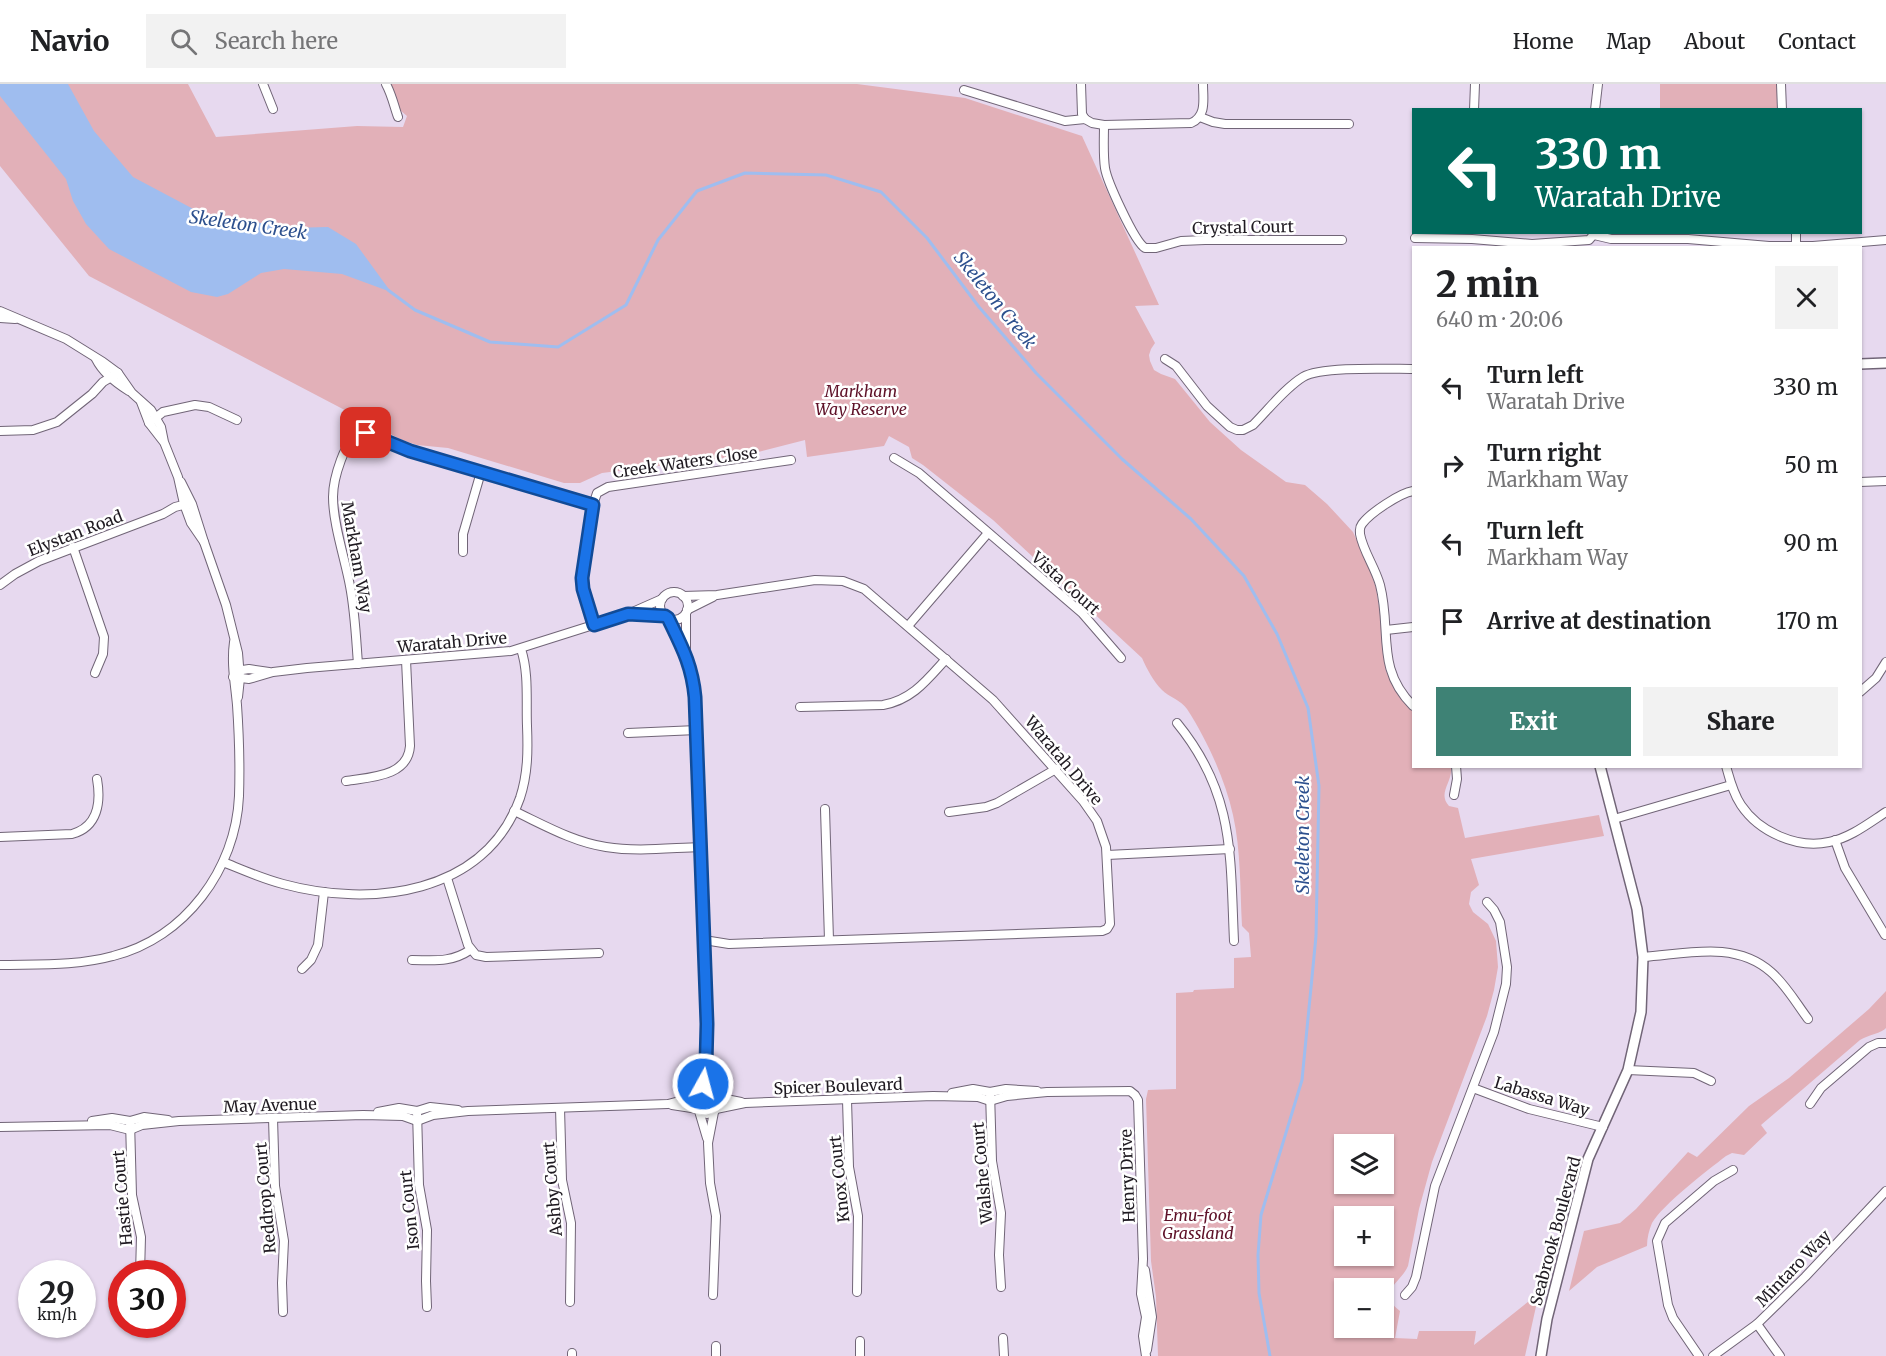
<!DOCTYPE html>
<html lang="en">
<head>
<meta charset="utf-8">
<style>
  :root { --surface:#fff; --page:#f2f2f2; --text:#202124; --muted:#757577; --line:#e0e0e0; --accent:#3e8275 }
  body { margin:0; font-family:Merriweather,serif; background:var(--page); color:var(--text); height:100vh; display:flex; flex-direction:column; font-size:22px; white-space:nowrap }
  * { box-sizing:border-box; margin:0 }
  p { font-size:20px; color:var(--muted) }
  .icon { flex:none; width:33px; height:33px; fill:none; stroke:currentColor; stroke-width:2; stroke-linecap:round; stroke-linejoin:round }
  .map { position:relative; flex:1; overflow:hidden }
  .side { position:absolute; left:1412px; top:162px; width:450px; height:522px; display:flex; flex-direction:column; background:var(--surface); border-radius:0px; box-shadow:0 2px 4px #0004 }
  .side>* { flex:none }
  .guide { position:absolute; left:1412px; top:24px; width:450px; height:126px; border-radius:0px; box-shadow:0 2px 4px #0004; background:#00695c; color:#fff; overflow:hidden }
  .controls { position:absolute; left:1334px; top:1050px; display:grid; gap:12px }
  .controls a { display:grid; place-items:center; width:60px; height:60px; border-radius:0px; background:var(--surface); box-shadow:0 2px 4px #0004; font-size:30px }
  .speed { position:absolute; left:18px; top:1176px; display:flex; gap:12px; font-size:30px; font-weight:700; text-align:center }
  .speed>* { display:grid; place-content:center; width:78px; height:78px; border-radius:50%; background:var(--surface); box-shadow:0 2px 4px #0004; line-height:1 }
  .speed small { font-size:15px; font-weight:400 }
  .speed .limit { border:9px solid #d22; background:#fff; color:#111 }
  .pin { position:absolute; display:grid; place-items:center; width:51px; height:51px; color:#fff; margin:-26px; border-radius:12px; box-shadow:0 3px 9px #0006 }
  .me { position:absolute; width:66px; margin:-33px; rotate:7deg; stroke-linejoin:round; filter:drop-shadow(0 0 4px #0008) }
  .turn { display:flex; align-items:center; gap:21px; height:126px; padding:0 24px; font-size:27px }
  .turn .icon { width:78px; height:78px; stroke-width:2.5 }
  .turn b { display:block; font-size:42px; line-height:51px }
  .round { display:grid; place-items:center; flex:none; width:63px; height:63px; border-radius:0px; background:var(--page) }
  .head { display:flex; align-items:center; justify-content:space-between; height:102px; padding:0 24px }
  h1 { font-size:36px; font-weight:800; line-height:45px }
  .button { display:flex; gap:12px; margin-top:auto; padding:12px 24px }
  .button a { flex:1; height:69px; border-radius:0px; background:var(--accent); color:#fff; font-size:24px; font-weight:800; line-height:69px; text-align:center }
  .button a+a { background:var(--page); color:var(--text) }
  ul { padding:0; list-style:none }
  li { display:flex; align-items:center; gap:18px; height:78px; padding:0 24px }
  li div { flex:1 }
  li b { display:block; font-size:22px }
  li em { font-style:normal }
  header { display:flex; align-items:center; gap:36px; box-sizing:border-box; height:84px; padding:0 30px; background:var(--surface); border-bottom:2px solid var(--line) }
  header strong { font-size:28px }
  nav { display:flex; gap:33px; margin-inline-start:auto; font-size:21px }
  .search { width:420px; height:54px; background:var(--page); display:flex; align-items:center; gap:15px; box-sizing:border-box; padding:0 21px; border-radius:0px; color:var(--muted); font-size:22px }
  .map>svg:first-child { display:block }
</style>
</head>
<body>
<header>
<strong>Navio</strong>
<div class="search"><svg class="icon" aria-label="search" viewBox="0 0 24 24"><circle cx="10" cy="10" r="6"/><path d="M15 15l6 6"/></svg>Search here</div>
<nav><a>Home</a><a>Map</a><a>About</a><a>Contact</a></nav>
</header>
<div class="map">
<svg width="1886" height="1272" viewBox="0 0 1886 1272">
  <rect width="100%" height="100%" fill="#e7d9ef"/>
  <g fill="#e2b0b8" fill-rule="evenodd">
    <path d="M0,0H188L216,53L357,42L403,43L407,32L400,26L391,0H857L965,14L1082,52L1159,221L1135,222L1155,259L1151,265L1149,271L1150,277L1154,286L1161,290L1175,295L1210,338L1241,366L1286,398L1305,401L1327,420L1353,448L1368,481L1376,504L1380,529L1383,570L1386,587L1398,611L1413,628V682L1451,683C1453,698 1437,709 1449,722L1458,724L1465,754L1599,731L1604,752L1471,775L1479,801L1471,808L1469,820L1473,828L1488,840L1496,857L1498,883L1494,906L1487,932L1432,1078L1419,1125L1408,1182C1401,1199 1375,1208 1400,1227L1395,1254L1417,1255L1419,1247H1476L1474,1261L1539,1209L1525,1272H1158L1156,1213L1151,1177L1146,1015L1148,1006L1176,1005V909L1193,908L1194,906L1234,904V874L1251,873L1249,849L1242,842C1240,805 1241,767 1233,731C1225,695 1207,656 1187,625C1181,616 1169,613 1162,606C1153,597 1147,585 1142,574L993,436L923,381L912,374L909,363L889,352L884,362L807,373L805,356L747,371L602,389L580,399H564L448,364L417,361L402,356L89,192L0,82ZM1344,1060H1383V1100H1344ZM1344,1132H1383V1172H1344ZM1344,1204H1383V1244H1344Z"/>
    <path d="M1660,0H1777L1778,25H1660Z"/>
    <path d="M1886,907V944C1882,949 1868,951 1860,956L1761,1041L1767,1049L1744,1071L1732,1069L1726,1072C1708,1086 1662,1121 1652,1139C1649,1146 1647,1154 1647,1162L1597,1183L1569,1207L1584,1147L1620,1139L1636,1125L1688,1068L1697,1073L1749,1022L1789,994L1869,925Z"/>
  </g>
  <path fill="#9fbdef" d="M0,0H68L94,47L133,93L199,128L289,144L328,143L356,160L391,208L342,190L284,185L261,189L228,210L217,213L191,208L109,165L86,140L73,117L66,95L0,12Z"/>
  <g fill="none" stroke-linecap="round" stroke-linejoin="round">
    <path stroke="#9fbdef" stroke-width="3" d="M388,206L415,226L490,258L558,263L626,221L658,156L697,107L745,89L826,91L881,108L927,154L979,223L1036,289L1122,375L1191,435L1244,492L1277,550L1308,624L1319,702L1316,852L1302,996L1261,1131L1258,1171L1259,1209L1270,1272"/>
    <g stroke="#716577" stroke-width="10">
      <g id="minor">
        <path d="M263,0L273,25"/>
        <path d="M386,0C392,11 394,22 398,33"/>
        <path d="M1081,0L1082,30L1085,35"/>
        <path d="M1781,0L1782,26"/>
        <path d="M964,6L1065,37L1085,35"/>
        <path d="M1474,26L1475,0"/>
        <path d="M1595,26L1598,0"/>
        <path d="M1200,33L1213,38L1225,40H1349"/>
        <path d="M1085,35L1092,39L1104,41L1191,39C1207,32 1203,15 1203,0"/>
        <path d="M1104,41C1104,55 1103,70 1105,84C1107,97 1134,157 1145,164H1156L1181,157L1205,156H1342"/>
        <path d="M1594,151L1611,155H1688L1769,162H1813L1886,156"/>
        <path d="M1415,154L1472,155L1532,160L1589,156L1595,149"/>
        <path d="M1796,162V148"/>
        <path d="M0,227L66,255L103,278L118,289L132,309L151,326L161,343L164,358L178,393L184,420L191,439L204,458"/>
        <path d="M0,234L15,235"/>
        <path d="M96,275C103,289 116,299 129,307"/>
        <path d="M1165,275L1176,282L1207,322L1230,343L1237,346H1243L1253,341C1268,326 1285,304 1303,293C1321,282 1389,285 1413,285"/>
        <path d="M141,318L149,339L163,357"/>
        <path d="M149,339L163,328L195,321L209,323L237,336"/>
        <path d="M0,347L33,346L57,338L92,310L103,298L118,289"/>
        <path d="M894,374L919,389L1082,529L1121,574"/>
        <path d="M181,398L192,420L204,458L226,521L238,569L240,594L238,613"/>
        <path d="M1860,398L1886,397"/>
        <path d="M1413,407C1400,409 1370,429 1362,440C1359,444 1360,445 1360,450C1363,467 1375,483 1380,501C1392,547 1375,584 1413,622"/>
        <path d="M593,421L597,409L608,403L791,376"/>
        <path d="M73,463L104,553L103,570L95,589"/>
        <path d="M463,468V450L481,388"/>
        <path d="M0,501L15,490L39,477L163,430L175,423L187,420"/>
        <circle cx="674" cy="522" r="14"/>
        <path d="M683,512L717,511L815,496L843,497L864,505L993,616L1083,717L1097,737L1106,763L1110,840L1107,845L1102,847L729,860L704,856"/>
        <path d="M687,526L713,513"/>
        <path d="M630,530L665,532"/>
        <path d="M686,530V564"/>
        <path d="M668,534C682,562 693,581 695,613L707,941L706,979L701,1010"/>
        <path d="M908,542L988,449"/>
        <path d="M1386,546L1413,543"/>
        <path d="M358,580C356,554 355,528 350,502C345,475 333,440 333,413C333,397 344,353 362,349C371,347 401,365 413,368C473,386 533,403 593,421L582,494L583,505L594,541"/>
        <path d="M236,587L249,585L269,588"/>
        <path d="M233,593L249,595L273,588L307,584L511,567L628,530L662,515"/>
        <path d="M1860,608L1876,594L1886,578"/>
        <path d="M800,623L883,621C912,616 927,596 946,575"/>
        <path d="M1177,639C1235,710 1230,771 1234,857"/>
        <path d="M628,649L697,646"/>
        <path d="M1726,682C1730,696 1733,709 1741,721C1759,748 1797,765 1829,758C1850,754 1869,739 1886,728"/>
        <path d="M346,697C370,693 408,693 410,662L406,576"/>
        <path d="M1454,711L1457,695L1456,682"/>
        <path d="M825,725L829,856"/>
        <path d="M514,727C544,741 573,758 606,763C636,768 669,764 700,763"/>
        <path d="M949,728L986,723L997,719L1056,685"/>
        <path d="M1614,735L1731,701"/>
        <path d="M0,753L72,750C98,743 101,718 97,695"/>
        <path d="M1835,756L1845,784L1885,851"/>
        <path d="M1107,771L1230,765"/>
        <path d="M223,778C243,786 263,795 283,800C371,824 485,811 520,714C528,690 528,666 527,642C526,617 529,589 521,565"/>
        <path d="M447,794L468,861L476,871L486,873L599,869"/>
        <path d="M1643,873C1686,870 1735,856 1771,888C1786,901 1796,919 1808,935"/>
        <path d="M412,876C433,876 451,879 470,866"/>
        <path d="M0,881C37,880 77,882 113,872C185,854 236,785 239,712C240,682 239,650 237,621C235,599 231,579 234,558"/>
        <path d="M302,885L311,876L318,861L324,808"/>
        <path d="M1628,986L1694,989L1711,997"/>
        <path d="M708,987L710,1000L714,1010"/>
        <path d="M1473,1004L1529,1025L1603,1043"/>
        <path d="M990,1008L992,1077L1001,1129L999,1171L1001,1203"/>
        <circle cx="707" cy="1019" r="11"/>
        <path d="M952,1009L973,1005L990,1008L1006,1005L1037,1007"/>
        <path d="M716,1013L741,1018"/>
        <path d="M847,1016L849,1083L858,1132L857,1208"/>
        <path d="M1810,1020L1821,1004L1869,963L1878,959H1886"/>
        <path d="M672,1021L698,1025"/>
        <path d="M560,1024L562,1096L571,1139L570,1218"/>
        <path d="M716,1025L745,1019L933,1012L978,1013L990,1017L1007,1012L1047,1008L1130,1007L1135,1011L1138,1016L1143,1175L1141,1210L1146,1233L1143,1252L1146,1272"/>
        <path d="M417,1027L419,1101L427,1146L426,1197L427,1223"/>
        <path d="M699,1027L707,1054"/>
        <path d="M378,1028L399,1024L417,1027L430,1023L458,1026"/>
        <path d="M273,1034L275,1102L284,1157L282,1199L283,1228"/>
        <path d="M92,1037L112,1034L130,1037L144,1033L168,1036"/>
        <path d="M130,1037L132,1111L141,1153L140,1190"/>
        <path d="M0,1043L110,1041L130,1046L142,1041L179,1037L363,1031L403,1032L417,1037L433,1031L468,1027L668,1020L698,1012"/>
        <path d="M1145,1186L1152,1233L1147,1266"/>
        <path d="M713,1211L716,1132L710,1099L708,1059L714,1028"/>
        <path d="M1405,1211L1412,1203L1416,1193L1435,1102L1494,948L1506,900L1507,883L1500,838L1494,826L1487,818"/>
        <path d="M1757,1240L1780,1272"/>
        <path d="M1003,1254L1004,1272"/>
        <path d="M860,1257V1272"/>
        <path d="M716,1262V1272"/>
        <path d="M572,1272V1269"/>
        <path d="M1699,1272L1673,1234L1668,1221L1657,1157L1665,1139L1714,1097L1733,1086"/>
        <path d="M1713,1272L1757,1240L1805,1193L1886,1107"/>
      </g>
    </g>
    <g stroke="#716577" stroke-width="12">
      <g id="tertiary">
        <path d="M1860,280L1886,279"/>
        <path d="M1541,1272L1547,1235L1588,1075L1628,986L1641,928L1643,873L1637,825L1600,682"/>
      </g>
    </g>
    <use href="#minor" stroke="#fff" stroke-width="8"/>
    <use href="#tertiary" stroke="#fff" stroke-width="9"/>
  </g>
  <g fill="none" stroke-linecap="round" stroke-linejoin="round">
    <g stroke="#114b97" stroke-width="15">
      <path id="route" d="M366,349L410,367L593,421L582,494L583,505L594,541L628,530L665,532L668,534C682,563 692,581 695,613L707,940L706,979L703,1000"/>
    </g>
    <use href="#route" stroke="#1a73e8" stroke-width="10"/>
  </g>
  <g text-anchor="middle" stroke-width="5" stroke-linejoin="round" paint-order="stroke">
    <g font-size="16" fill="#1f1a21" stroke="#fff">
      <text transform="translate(1243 143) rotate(-1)" y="6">Crystal Court</text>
      <text transform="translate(685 378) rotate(-8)" y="6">Creek Waters Close</text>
      <text transform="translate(75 449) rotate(-21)" y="6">Elystan Road</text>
      <text transform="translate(357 473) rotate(80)" y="6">Markham Way</text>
      <text transform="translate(1066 499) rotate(42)" y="6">Vista Court</text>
      <text transform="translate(452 558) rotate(-5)" y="6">Waratah Drive</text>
      <text transform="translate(1064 676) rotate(50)" y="6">Waratah Drive</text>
      <text transform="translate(838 1002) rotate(-2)" y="6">Spicer Boulevard</text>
      <text transform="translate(1542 1012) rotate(17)" y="6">Labassa Way</text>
      <text transform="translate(270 1021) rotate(-2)" y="6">May Avenue</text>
      <text transform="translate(982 1089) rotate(-95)" y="6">Walshe Court</text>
      <text transform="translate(1127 1092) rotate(-92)" y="6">Henry Drive</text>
      <text transform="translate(839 1095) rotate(-96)" y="6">Knox Court</text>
      <text transform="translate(552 1105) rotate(-95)" y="6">Ashby Court</text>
      <text transform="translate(122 1114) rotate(-95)" y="6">Hastie Court</text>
      <text transform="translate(265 1114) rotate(-95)" y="6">Reddrop Court</text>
      <text transform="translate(409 1126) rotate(-96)" y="6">Ison Court</text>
      <text transform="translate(1555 1147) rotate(-75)" y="6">Seabrook Boulevard</text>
      <text transform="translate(1793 1184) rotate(-46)" y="6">Mintaro Way</text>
    </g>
    <g font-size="16" font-style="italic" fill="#5e1128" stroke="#fff">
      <text x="861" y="313">Markham<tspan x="861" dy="18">Way Reserve</tspan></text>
      <text x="1198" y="1137">Emu-foot<tspan x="1198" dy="18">Grassland</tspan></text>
    </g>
    <g font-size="18" font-style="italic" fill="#2d508e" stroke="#fff">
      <text transform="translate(248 141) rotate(8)" y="6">Skeleton Creek</text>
      <text transform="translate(995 216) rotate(51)" y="6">Skeleton Creek</text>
      <text transform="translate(1303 751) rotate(-90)" y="6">Skeleton Creek</text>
    </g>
  </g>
</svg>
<div class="controls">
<a><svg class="icon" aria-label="layers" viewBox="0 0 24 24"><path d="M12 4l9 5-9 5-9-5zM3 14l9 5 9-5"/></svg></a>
<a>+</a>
<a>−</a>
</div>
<div class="speed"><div>29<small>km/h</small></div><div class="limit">30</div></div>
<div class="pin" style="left:366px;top:349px;background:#d93025"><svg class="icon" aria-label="arrive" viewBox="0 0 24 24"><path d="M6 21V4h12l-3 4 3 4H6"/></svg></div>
<svg class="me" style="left:703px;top:1000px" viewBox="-20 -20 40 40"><circle r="17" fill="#1a73e8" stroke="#fff" stroke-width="3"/><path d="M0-11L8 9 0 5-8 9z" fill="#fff"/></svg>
<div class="guide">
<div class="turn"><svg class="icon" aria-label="left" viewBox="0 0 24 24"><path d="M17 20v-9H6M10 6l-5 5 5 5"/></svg><div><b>330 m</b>Waratah Drive</div></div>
</div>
<section class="side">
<div class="head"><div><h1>2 min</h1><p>640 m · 20:06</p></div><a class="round"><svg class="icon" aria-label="close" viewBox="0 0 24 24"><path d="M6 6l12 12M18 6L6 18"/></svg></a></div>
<ul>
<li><svg class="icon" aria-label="left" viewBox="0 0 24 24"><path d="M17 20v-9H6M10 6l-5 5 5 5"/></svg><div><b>Turn left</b><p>Waratah Drive</p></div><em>330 m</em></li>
<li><svg class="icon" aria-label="right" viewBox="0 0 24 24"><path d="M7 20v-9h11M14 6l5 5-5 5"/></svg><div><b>Turn right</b><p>Markham Way</p></div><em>50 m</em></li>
<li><svg class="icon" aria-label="left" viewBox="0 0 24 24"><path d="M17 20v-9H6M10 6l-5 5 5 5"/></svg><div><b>Turn left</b><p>Markham Way</p></div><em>90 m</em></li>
<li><svg class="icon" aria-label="arrive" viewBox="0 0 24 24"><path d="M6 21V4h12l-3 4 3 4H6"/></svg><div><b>Arrive at destination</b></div><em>170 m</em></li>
</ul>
<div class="button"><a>Exit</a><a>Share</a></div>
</section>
</div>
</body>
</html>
